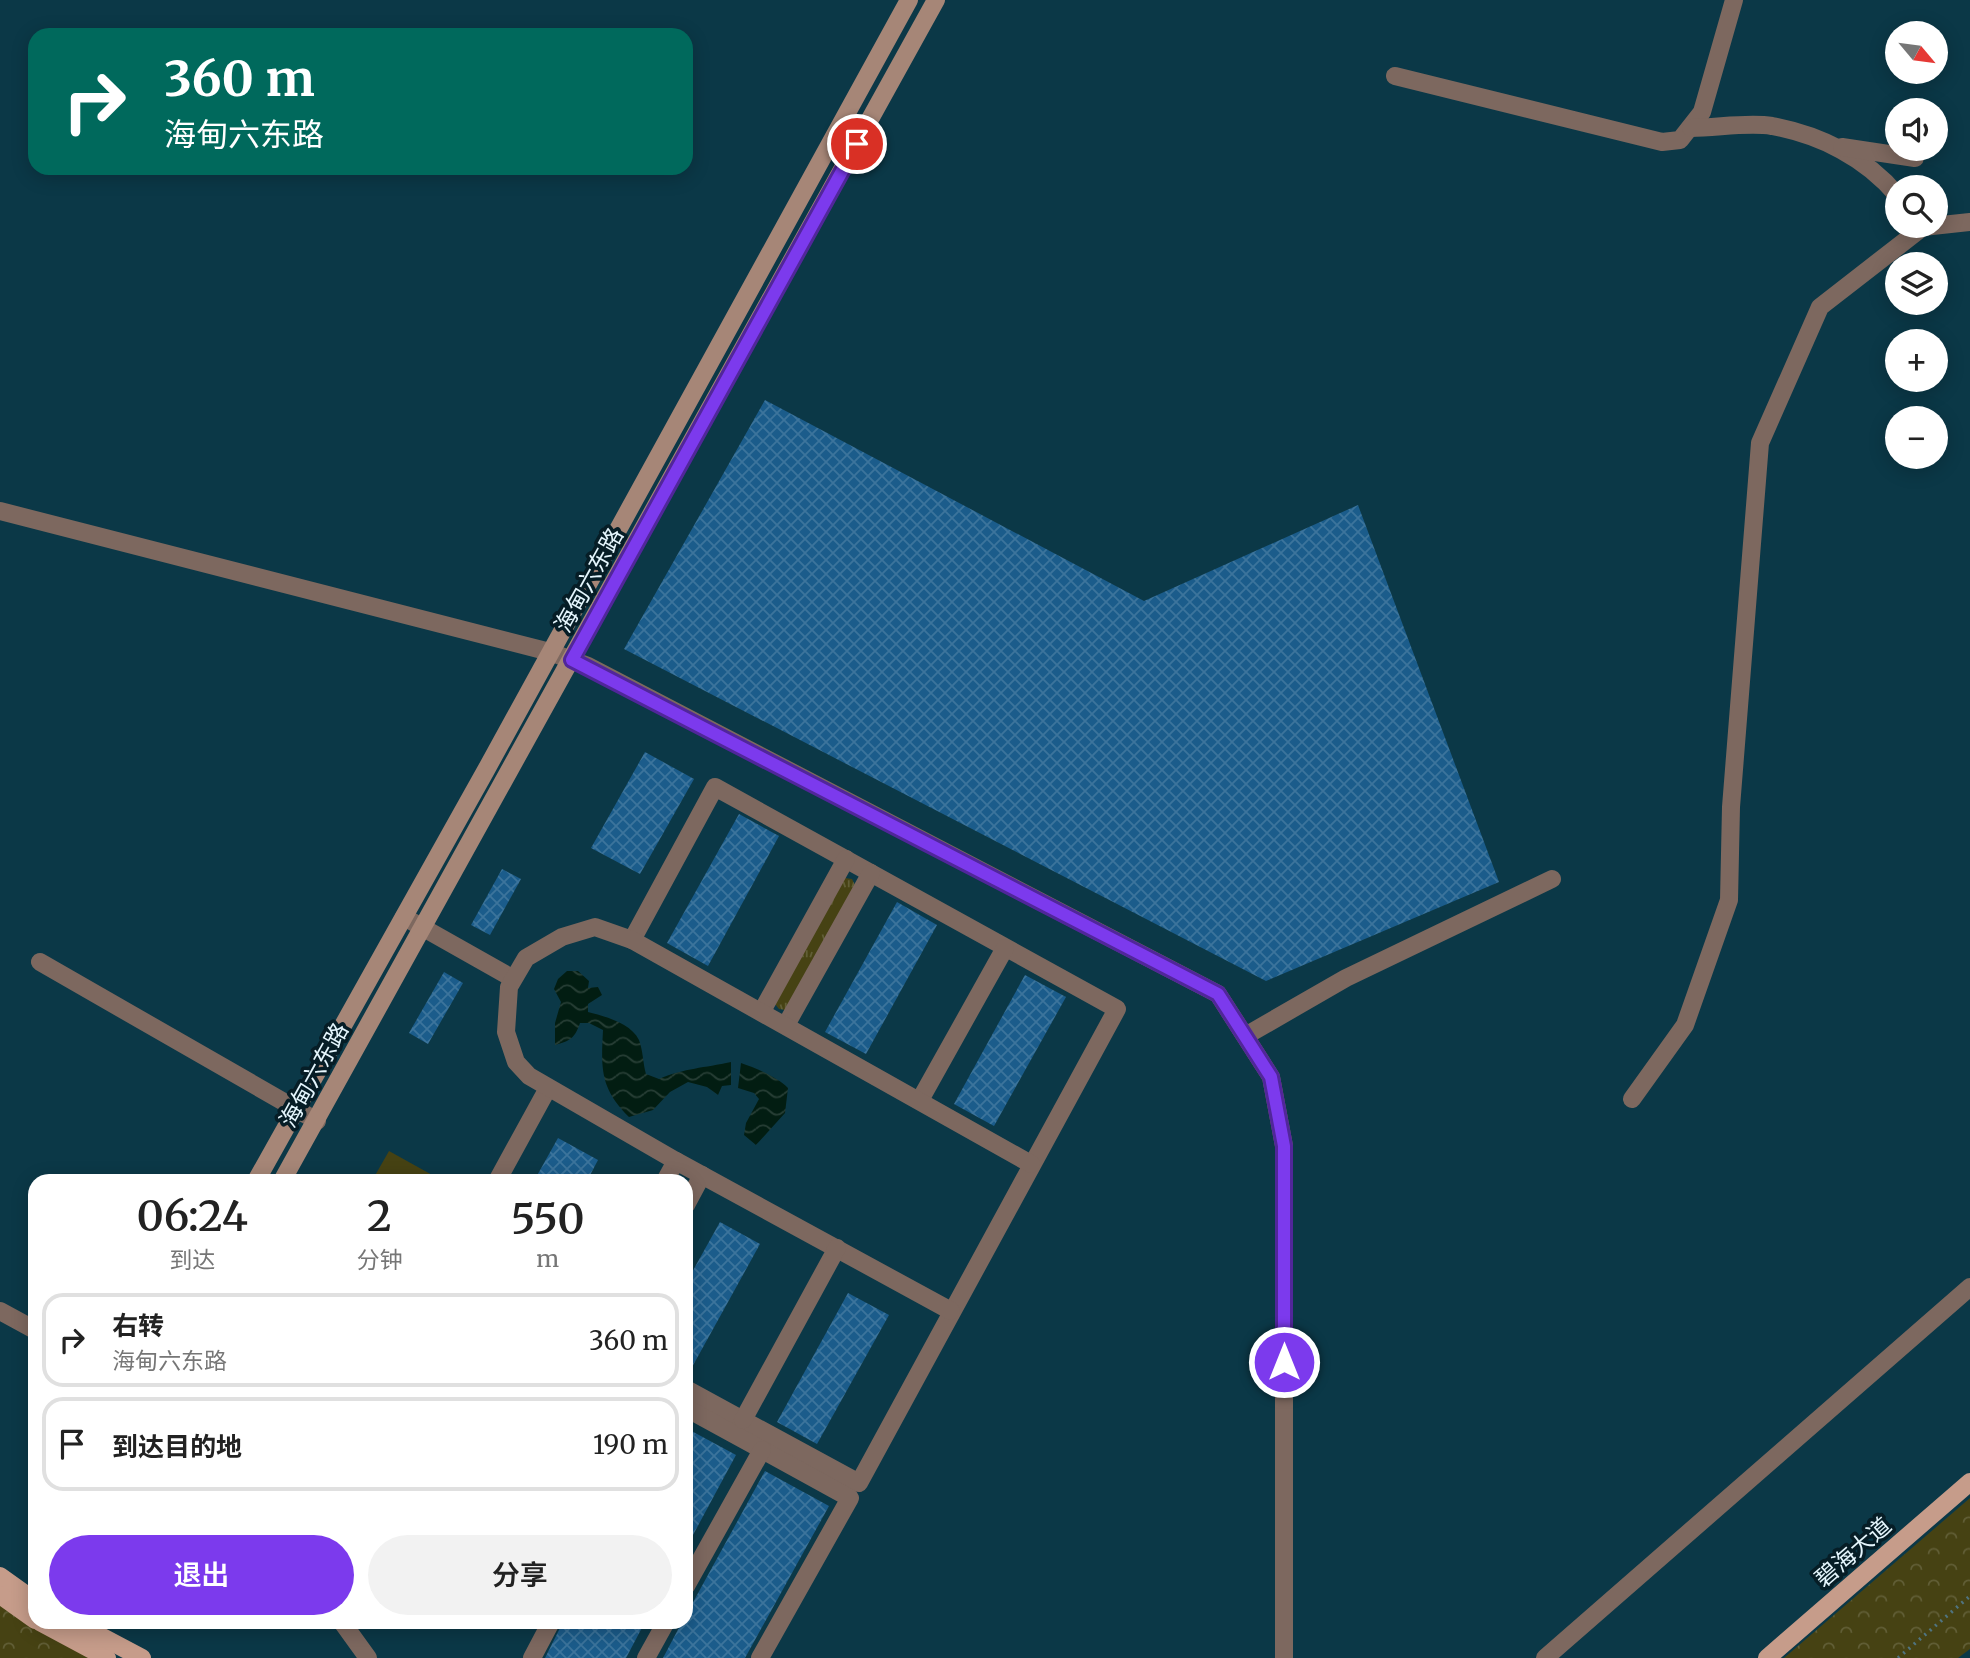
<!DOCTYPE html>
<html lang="zh">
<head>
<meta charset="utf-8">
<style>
  :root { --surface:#fff; --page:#f2f2f2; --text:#222; --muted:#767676; --line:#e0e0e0; --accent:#7c3aed }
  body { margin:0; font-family:Merriweather,"Noto Sans SC",serif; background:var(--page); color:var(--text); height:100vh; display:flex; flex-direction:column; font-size:26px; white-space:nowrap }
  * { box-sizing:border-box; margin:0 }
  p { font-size:23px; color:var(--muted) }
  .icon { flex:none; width:38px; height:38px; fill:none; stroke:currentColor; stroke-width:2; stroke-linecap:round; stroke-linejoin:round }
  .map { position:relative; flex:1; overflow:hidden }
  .drawer { position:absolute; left:28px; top:1174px; width:665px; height:455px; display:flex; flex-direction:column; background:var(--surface); border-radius:21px; box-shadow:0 4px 18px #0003 }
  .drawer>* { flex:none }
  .guide { position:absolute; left:28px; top:28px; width:665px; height:147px; border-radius:21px; box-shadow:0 4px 18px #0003; background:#00695c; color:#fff; overflow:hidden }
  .needle { width:46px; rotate:119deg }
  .tools { position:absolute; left:1885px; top:21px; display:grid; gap:14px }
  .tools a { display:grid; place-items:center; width:63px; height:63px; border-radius:50%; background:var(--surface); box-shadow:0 4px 18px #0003; font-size:35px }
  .pin { position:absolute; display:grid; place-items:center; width:60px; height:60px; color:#fff; margin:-30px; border:4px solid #fff; border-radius:50%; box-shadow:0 2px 7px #0007 }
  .me { position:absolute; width:77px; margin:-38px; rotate:0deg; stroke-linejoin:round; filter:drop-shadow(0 0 5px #0008) }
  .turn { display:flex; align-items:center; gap:24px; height:147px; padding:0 21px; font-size:32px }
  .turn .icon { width:91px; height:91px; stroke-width:2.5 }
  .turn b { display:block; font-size:49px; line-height:60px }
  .eta { display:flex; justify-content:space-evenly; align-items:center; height:119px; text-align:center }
  .eta b { font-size:42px; font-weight:600; line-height:49px }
  .primary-button { display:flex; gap:14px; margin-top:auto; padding:14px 21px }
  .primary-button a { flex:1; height:80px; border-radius:42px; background:var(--accent); color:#fff; font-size:28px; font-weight:600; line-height:80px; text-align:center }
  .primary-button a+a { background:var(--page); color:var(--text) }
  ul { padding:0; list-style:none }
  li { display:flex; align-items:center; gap:21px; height:94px; margin:0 14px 10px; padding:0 7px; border:4px solid var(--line); border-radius:21px }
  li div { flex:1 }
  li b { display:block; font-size:26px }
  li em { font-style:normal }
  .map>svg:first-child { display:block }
</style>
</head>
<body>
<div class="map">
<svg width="1970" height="1658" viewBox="0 0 1970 1658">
  <defs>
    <pattern id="grass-tufts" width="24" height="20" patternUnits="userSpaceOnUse" patternTransform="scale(1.75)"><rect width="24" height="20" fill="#464213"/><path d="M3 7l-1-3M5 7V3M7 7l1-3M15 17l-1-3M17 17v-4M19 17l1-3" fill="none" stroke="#615e36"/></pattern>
    <pattern id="park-crowns" width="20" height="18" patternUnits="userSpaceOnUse" patternTransform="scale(1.75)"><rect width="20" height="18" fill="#464213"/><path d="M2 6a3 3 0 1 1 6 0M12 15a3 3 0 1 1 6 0" fill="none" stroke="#615e36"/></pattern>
    <pattern id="water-waves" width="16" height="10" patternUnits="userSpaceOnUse" patternTransform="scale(1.75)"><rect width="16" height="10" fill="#021d12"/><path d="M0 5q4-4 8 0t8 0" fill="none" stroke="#273e35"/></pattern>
    <pattern id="building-cross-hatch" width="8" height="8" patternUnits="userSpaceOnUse" patternTransform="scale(1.75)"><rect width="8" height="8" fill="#1b5c8b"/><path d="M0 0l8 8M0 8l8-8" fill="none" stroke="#3c749c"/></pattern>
  </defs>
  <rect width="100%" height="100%" fill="#0b3847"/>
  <path fill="url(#grass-tufts)" d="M845,878L852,879L855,885L785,1010L779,1009L775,1004Z"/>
  <g fill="url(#park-crowns)">
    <path d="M1970,1498V1649L1958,1658H1784Z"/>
    <path d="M0,1598L108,1658H0Z"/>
  </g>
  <path fill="#464213" d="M389,1151L443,1181H376L373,1179Z"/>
  <g fill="url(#water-waves)">
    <path d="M567,971H578L589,981L588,988L598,987L602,995L588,1004V1012C604,1016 631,1023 639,1040C643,1050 643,1064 646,1074L659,1079C685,1068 704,1068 731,1062V1085L722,1086L718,1095L707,1087L688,1082L670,1092L653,1110L629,1117C600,1088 601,1069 603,1030L589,1023H580C575,1038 570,1041 555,1045V1023L561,1002L554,989L558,979Z"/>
    <path d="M741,1063C756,1068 777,1077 788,1088L785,1113L756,1145L744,1135L746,1123L759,1099L754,1093L738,1088Z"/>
  </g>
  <g fill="url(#building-cross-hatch)">
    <path d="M765,400L1144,601L1358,505L1499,882L1266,981L624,649Z"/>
    <path d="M645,752L694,779L640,874L591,848Z"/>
    <path d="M739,814L779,836L708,966L667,943Z"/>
    <path d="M502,869L521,879L490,935L471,925Z"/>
    <path d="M897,902L937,925L866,1054L825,1032Z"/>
    <path d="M444,972L463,983L428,1044L409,1033Z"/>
    <path d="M1025,975L1066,997L994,1126L954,1104Z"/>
    <path d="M558,1138L598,1160L587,1181H534Z"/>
    <path d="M720,1222L760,1244L686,1378V1283Z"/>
    <path d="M848,1293L889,1315L817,1444L777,1422Z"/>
    <path d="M686,1428L736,1455L686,1548Z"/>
    <path d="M765,1471L829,1506L745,1658H663L682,1622H686V1615Z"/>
    <path d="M563,1622H645L626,1658H545Z"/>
  </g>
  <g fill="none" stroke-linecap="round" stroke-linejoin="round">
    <path stroke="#507480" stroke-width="3.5" stroke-dasharray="2 5" stroke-linecap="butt" d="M1898,1658L1970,1596"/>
    <g stroke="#7d685f" stroke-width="18">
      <path d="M1395,76L1662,142L1680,140L1702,112L1734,0"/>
      <path d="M1691,128C1717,128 1747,122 1772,126C1821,135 1866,158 1897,195"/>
      <path d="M1842,147L1915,158"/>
      <path d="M0,511L550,652L588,666L1218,994L1271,1077L1284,1146V1658"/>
      <path d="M404,917L512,978"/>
      <path d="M632,940L715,787L1117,1009L859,1483L686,1389"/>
      <path d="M40,962L317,1121"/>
      <path d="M762,1011L846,859"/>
      <path d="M786,1025L871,873"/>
      <path d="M1247,1035L1346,978L1552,879"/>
      <path d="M1632,1099L1685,1025L1729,900L1731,807L1760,443L1820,307L1923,227L1970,222"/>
      <path d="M920,1100L1005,948"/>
      <path d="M497,1181L548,1088"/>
      <path d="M665,1181L676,1161"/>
      <path d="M686,1205L702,1175"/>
      <path d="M0,1311L35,1330"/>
      <path d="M951,1311L676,1161L529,1076L516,1062L506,1032L509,987L526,958L562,937L595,927L632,940L1031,1164"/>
      <path d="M686,1408L850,1498L760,1658"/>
      <path d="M743,1420L837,1248"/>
      <path d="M686,1586L762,1450"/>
      <path d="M342,1622L368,1658"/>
      <path d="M532,1658L551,1622"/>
      <path d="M646,1658L666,1622"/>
      <path d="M1545,1658L1970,1287"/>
    </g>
    <g stroke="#a68677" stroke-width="18">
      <path d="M256,1181L486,770L909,0"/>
      <path d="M282,1181L936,0"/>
    </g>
    <g stroke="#c69c8a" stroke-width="18">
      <path d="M0,1576L35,1601"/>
      <path d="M0,1595L35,1620"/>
      <path d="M40,1622L107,1658"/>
      <path d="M74,1622L142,1658"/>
      <path d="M1767,1658L1970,1482"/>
    </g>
  </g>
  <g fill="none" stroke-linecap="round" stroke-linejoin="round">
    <g stroke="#51269a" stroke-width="18">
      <path id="route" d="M857,144L572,660L1218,994L1271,1077L1284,1146V1362"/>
    </g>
    <use href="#route" stroke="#7c3aed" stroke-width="12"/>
  </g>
  <g text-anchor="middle" stroke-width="7" stroke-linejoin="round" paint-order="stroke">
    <g font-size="23" fill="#e5f6fd" stroke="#061d26">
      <text transform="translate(589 580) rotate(-61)" y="8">海甸六东路</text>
      <text transform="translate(314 1075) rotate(-61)" y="8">海甸六东路</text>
      <text transform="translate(1853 1552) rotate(-41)" y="8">碧海大道</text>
    </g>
  </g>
</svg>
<div class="tools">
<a><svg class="needle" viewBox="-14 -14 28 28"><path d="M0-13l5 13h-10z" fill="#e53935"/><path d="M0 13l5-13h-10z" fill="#767676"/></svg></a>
<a><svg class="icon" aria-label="sound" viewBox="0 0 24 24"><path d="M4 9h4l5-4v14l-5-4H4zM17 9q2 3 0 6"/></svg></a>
<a><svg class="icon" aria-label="search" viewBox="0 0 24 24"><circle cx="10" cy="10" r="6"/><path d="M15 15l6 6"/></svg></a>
<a><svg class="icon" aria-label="layers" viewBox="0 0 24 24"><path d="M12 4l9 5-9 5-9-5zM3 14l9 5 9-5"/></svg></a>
<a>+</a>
<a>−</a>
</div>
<div class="pin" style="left:857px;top:144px;background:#d93025"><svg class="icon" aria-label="arrive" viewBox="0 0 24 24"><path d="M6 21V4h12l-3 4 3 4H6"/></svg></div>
<svg class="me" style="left:1284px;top:1362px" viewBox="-20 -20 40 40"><circle r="17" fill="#7c3aed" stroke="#fff" stroke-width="3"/><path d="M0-11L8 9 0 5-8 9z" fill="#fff"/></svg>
<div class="guide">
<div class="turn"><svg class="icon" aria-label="right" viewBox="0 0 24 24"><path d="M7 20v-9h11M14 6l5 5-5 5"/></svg><div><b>360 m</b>海甸六东路</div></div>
</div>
<section class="drawer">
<div class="eta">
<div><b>06:24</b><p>到达</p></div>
<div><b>2</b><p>分钟</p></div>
<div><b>550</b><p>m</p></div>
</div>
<ul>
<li><svg class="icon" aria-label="right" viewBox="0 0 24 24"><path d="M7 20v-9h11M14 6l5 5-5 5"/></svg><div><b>右转</b><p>海甸六东路</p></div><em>360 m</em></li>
<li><svg class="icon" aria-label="arrive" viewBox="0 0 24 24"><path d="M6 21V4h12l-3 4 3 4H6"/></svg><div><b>到达目的地</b></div><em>190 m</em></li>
</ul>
<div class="primary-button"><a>退出</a><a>分享</a></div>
</section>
</div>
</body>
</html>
